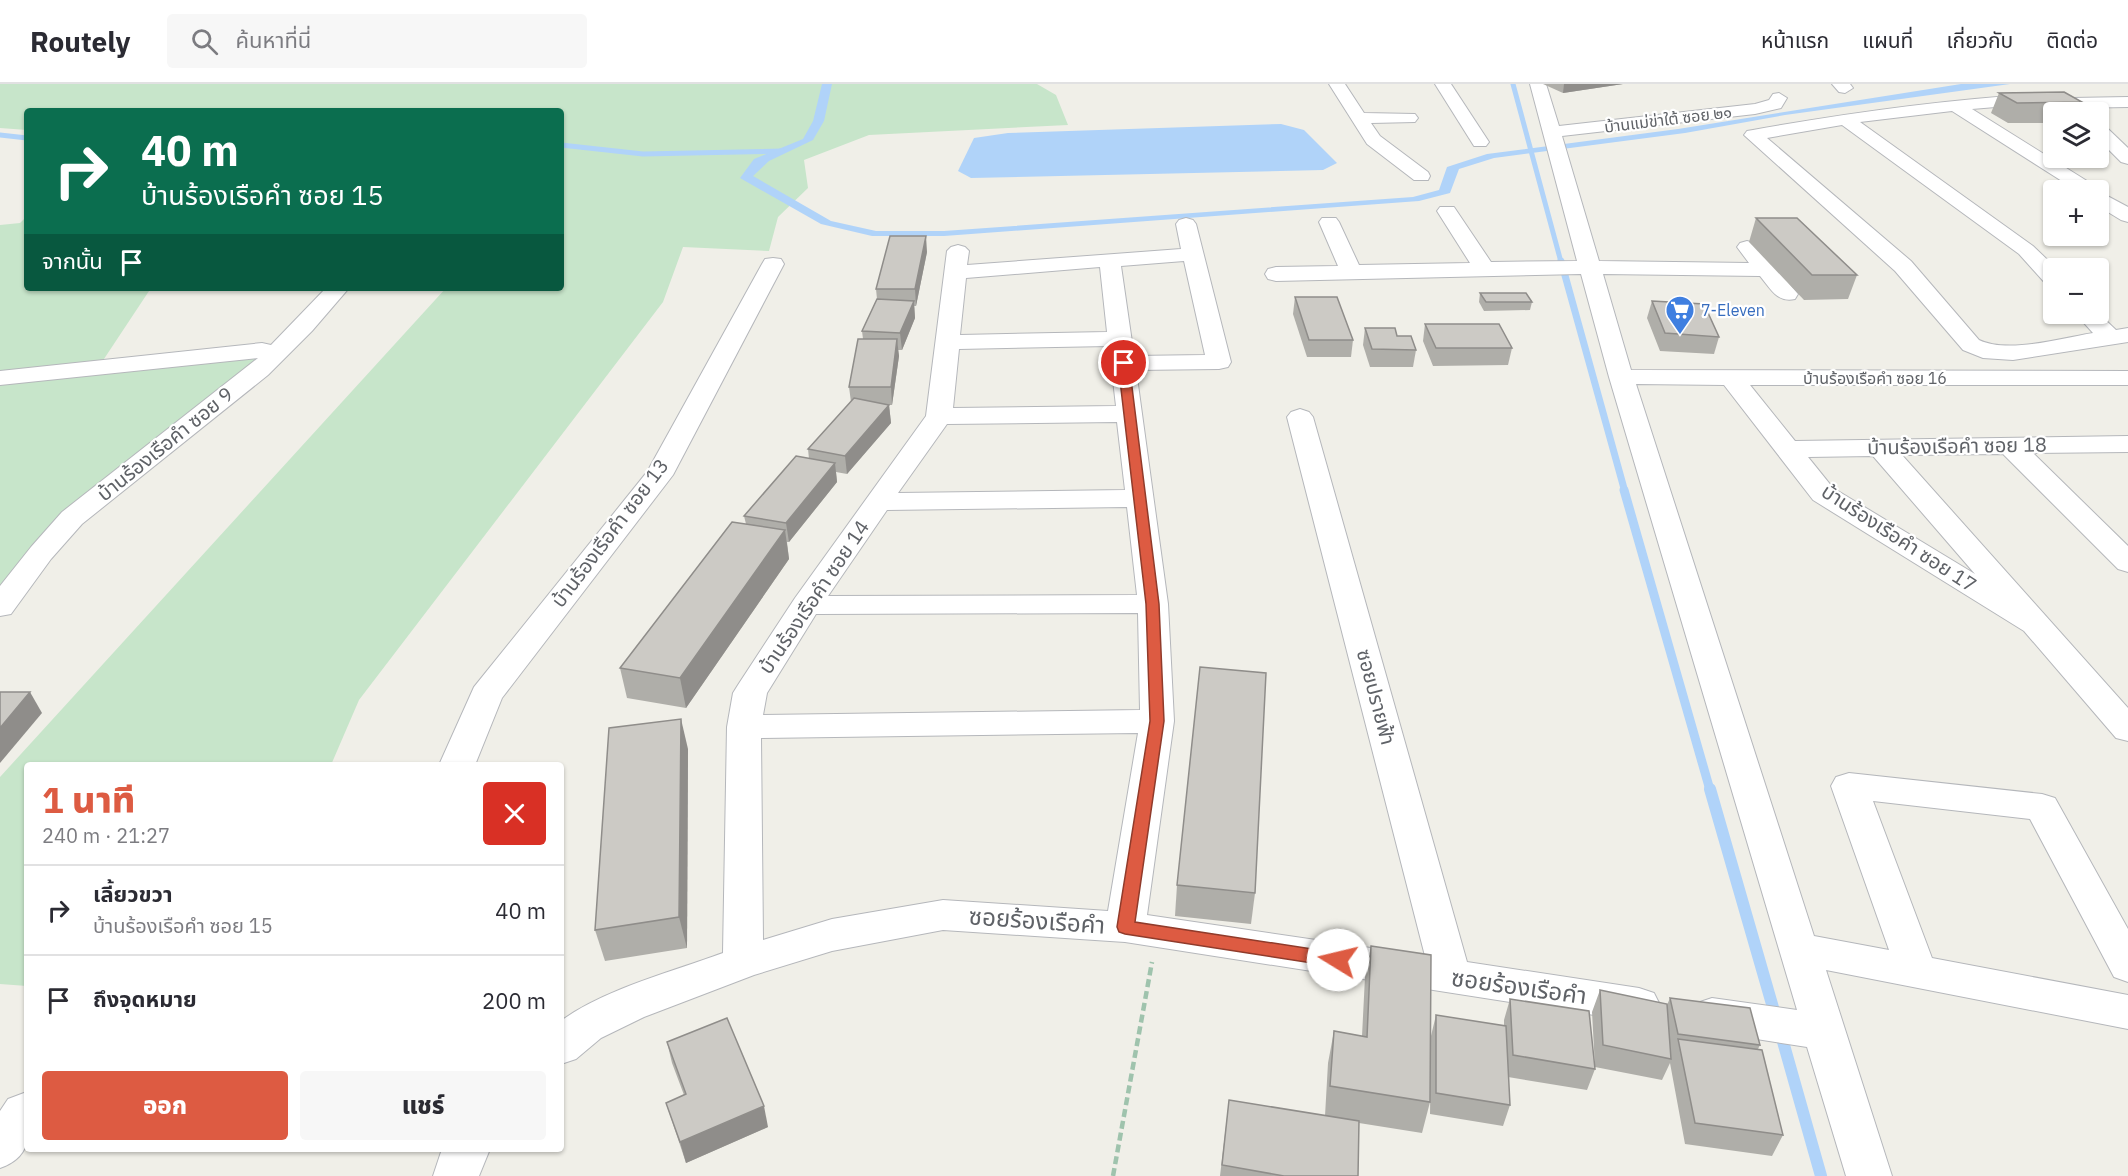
<!DOCTYPE html>
<html lang="th">
<head>
<meta charset="utf-8">
<style>
  :root { --surface:#fff; --page:#f7f7f7; --text:#2b2b33; --muted:#7c7c81; --line:#e1e1e2; --accent:#dd5b42 }
  body { margin:0; font-family:"IBM Plex Sans","Noto Sans Thai",sans-serif; background:var(--page); color:var(--text); height:100vh; display:flex; flex-direction:column; font-size:22px; white-space:nowrap }
  * { box-sizing:border-box; margin:0 }
  p { font-size:20px; color:var(--muted) }
  .icon { flex:none; width:33px; height:33px; fill:none; stroke:currentColor; stroke-width:2; stroke-linecap:round; stroke-linejoin:round }
  .map { position:relative; flex:1; overflow:hidden }
  .sheet { position:absolute; left:24px; top:678px; width:540px; height:390px; display:flex; flex-direction:column; background:var(--surface); border-radius:6px; box-shadow:0 2px 4px #0004 }
  .sheet>* { flex:none }
  .guide { position:absolute; left:24px; top:24px; width:540px; height:183px; border-radius:6px; box-shadow:0 2px 4px #0004; background:#0b6e4f; color:#fff; overflow:hidden }
  .buttons { position:absolute; left:2043px; top:18px; display:grid; gap:12px }
  .buttons a { display:grid; place-items:center; width:66px; height:66px; border-radius:6px; background:var(--surface); box-shadow:0 2px 4px #0004; font-size:30px }
  .pin { position:absolute; display:grid; place-items:center; width:51px; height:51px; color:#fff; margin:-26px; border:3px solid #fff; border-radius:50%; box-shadow:0 2px 6px #0007 }
  .me { position:absolute; width:66px; margin:-33px; rotate:279deg; stroke-linejoin:round; filter:drop-shadow(0 0 4px #0008) }
  .turn { display:flex; align-items:center; gap:21px; height:126px; padding:0 18px; font-size:27px }
  .turn .icon { width:78px; height:78px; stroke-width:2.5 }
  .turn b { display:block; font-size:42px; line-height:51px }
  .then { display:flex; align-items:center; height:57px; padding:0 18px; background:#0003; gap:12px; font-size:22px }
  .round { display:grid; place-items:center; flex:none; width:63px; height:63px; border-radius:6px; background:var(--page) }
  .overview { display:flex; align-items:center; justify-content:space-between; height:102px; padding:0 18px }
  h1 { font-size:36px; font-weight:800; line-height:45px; color:var(--accent) }
  .primary-button { display:flex; gap:12px; margin-top:auto; padding:12px 18px }
  .primary-button a { flex:1; height:69px; border-radius:6px; background:var(--accent); color:#fff; font-size:24px; font-weight:800; line-height:69px; text-align:center }
  .primary-button a+a { background:var(--page); color:var(--text) }
  ul { padding:0; list-style:none }
  li { display:flex; align-items:center; gap:18px; height:90px; padding:0 18px; border-top:2px solid var(--line) }
  li div { flex:1 }
  li b { display:block; font-size:22px }
  li em { font-style:normal }
  header { display:flex; align-items:center; gap:36px; box-sizing:border-box; height:84px; padding:0 30px; background:var(--surface); border-bottom:2px solid var(--line) }
  header strong { font-size:28px }
  nav { display:flex; gap:33px; margin-inline-start:auto; font-size:21px }
  .search { width:420px; height:54px; background:var(--page); display:flex; align-items:center; gap:15px; box-sizing:border-box; padding:0 21px; border-radius:6px; color:var(--muted); font-size:22px }
  .map>svg:first-child { display:block }
</style>
</head>
<body>
<header>
<strong>Routely</strong>
<div class="search"><svg class="icon" aria-label="search" viewBox="0 0 24 24"><circle cx="10" cy="10" r="6"/><path d="M15 15l6 6"/></svg>ค้นหาที่นี่</div>
<nav><a>หน้าแรก</a><a>แผนที่</a><a>เกี่ยวกับ</a><a>ติดต่อ</a></nav>
</header>
<div class="map">
<svg width="2128" height="1092" viewBox="0 0 2128 1092">
  <rect width="100%" height="100%" fill="#f0efe8"/>
  <g fill="#c7e5ca">
    <path d="M0,0H1037L1056,11L1068,41L869,51L804,76L808,104L778,133L769,167L683,163L663,218L359,616L331,681H27V902L0,900V693L446,204H561V27H27V46L0,44Z"/>
    <path d="M27,132V204H151L96,287L263,272L0,504V141L20,139Z"/>
  </g>
  <g fill="#b0d3f9">
    <path d="M822,0H832L824,37L813,56L769,77L753,92L831,137L876,147H944L1413,113L1439,106L1447,83L1487,70L1678,45L1961,0H2010L1785,31L1685,49L1494,74L1459,85L1450,109L1419,117L944,152H872L821,140L740,94L754,75L803,55L813,37Z"/>
    <path d="M1281,40L1304,46L1337,79L1323,86L971,94L958,87L974,54L1008,49Z"/>
  </g>
  <g fill="none" stroke-linecap="round" stroke-linejoin="round">
    <g stroke="#b0d3f9" stroke-width="5">
      <path d="M1513,0L1561,178"/>
      <path d="M0,51L27,54"/>
      <path d="M561,61L643,70L782,67"/>
    </g>
    <path stroke="#b0d3f9" stroke-width="7" d="M1561,177L1625,408"/>
    <path stroke="#b0d3f9" stroke-width="9" d="M1624,406L1710,706"/>
    <g stroke="#b0d3f9" stroke-width="12">
      <path d="M1710,705L1776,934"/>
      <path d="M1780,947L1821,1092"/>
    </g>
    <g stroke="#b5b7bb" stroke-width="2">
      <g id="minor">
        <path d="M1329,0H1345L1364,29L1415,30L1418,34L1415,38L1371,39L1380,52L1428,88L1430,92L1428,96H1414L1367,60Z"/>
        <path d="M1435,0H1451L1489,58L1486,62H1474Z"/>
        <path d="M1530,0H1546L1559,42L1755,20L1769,16L1773,10L1779,9L1787,14L1781,24L1755,30L1562,52L1599,177L1749,179L1737,163L1740,159L1747,157L1754,159L1798,210L1795,215C1777,219 1771,205 1760,192L1603,190L1631,286L2128,287V301H1750L1795,357L2128,352V368L2033,369L2128,462V488L2118,485L2003,370L1902,371L2128,624V657L2116,654L2024,547L1813,416L1724,301L1636,300L1814,852L1889,866L1831,702L1836,693L1849,689L2042,710L2055,714L2128,845V898L2114,893L2030,735L1873,717L1932,874L2128,911V945L1826,886L1892,1092H1846L1807,963L1712,948L1697,943L1691,931L1697,919L1712,914L1797,926L1609,293L1581,190L1276,197L1268,195L1265,190L1268,185L1276,183L1338,182L1319,138L1322,134H1336L1339,138L1359,181L1470,179L1437,127L1440,123H1454L1491,178L1577,177ZM1873,372L1975,490L1833,404L1808,373Z"/>
        <path d="M1832,0H1850L1853,4L1845,9L1839,8Z"/>
        <path d="M2037,10L2045,15L2043,19L1972,25L2095,102L2097,106H2076L1952,27L1860,38L2033,162L2056,184H2054V201L2046,200L2019,170L1842,41L1767,54L1911,177L1979,256C2008,270 2062,254 2093,249L2076,230L2098,229L2116,246L2128,244V258L2013,276L1983,274L1963,266L1895,187L1744,51L1747,47L1753,46C1848,29 1941,16 2037,10Z"/>
        <path d="M2128,13V23L2072,24L2066,23L2064,19L2066,15L2072,14Z"/>
        <path d="M2098,40L2104,41L2128,64V80L2121,78L2098,55Z"/>
        <path d="M2098,107L2128,123V138L2121,136L2098,122Z"/>
        <path d="M1186,134L1193,136L1196,140L1231,278L1228,283L1219,285L1136,286L1168,520L1174,637L1147,831L1425,872L1287,333L1291,328L1300,325L1309,328L1313,333L1467,878L1639,904L1654,909L1660,921L1654,933L1639,938L1125,858L943,846L832,867L754,891L644,933L601,954L576,975L561,980V937C602,906 674,887 723,869L727,643L733,609L738,601L795,514L926,332L947,167L951,163L958,161L965,163L969,167L967,181L1181,165L1176,140L1179,136ZM1184,177L1205,271L1134,272L1121,182ZM1100,183L1107,248L960,251L966,194ZM1109,262L1116,322L953,324L959,265ZM1117,338L1125,406L898,409L947,340ZM1127,423L1137,511L828,512L887,426ZM1138,529L1140,626L763,631L767,609L816,530ZM1138,649L1108,827L943,816L832,835L763,856L761,654Z"/>
        <path d="M773,174L781,175L784,180L673,391L502,614L475,681H439L474,603L647,388L762,180L765,175Z"/>
        <path d="M326,204H349L312,247L268,291L82,440L51,475L11,530L0,532V502L31,463L62,428L258,274L0,301V287L262,259L271,261Z"/>
        <path d="M24,1009L27,1010C27,1044 37,1071 0,1084V1027L8,1015Z"/>
        <path d="M442,1065H490L479,1092H433Z"/>
      </g>
    </g>
    <path stroke="#9fc3ad" stroke-width="4.5" stroke-dasharray="8 4" stroke-linecap="butt" d="M1113,1092L1152,878"/>
    <use href="#minor" fill="#fff" fill-rule="evenodd"/>
  </g>
  <g fill="#afaea9">
    <path d="M1543,0H1623L1563,9Z"/>
    <path d="M1999,9L2082,18L2078,28H2054V39H2008L1991,29Z"/>
    <path d="M1756,134L1857,191L1848,215L1804,216L1749,158Z"/>
    <path d="M927,168L916,222H914L915,234L902,266H898L899,272L892,321H889L891,339L847,390L836,388L837,398L789,458H787L789,475L686,624L627,614L620,584L746,440L744,432L809,375L808,365L851,318L849,303L863,255L862,247L877,215L876,205Z"/>
    <path d="M1480,209L1532,218L1530,226L1484,227L1479,218Z"/>
    <path d="M1295,213L1353,256L1351,273H1307L1293,230Z"/>
    <path d="M1652,217L1719,253L1714,270L1660,267L1647,234Z"/>
    <path d="M1425,240L1512,264L1508,281L1433,282L1423,257Z"/>
    <path d="M1365,244L1397,252L1416,266L1413,283H1370L1363,261Z"/>
    <path d="M688,665L687,864L605,877L595,846Z"/>
    <path d="M1177,801L1255,809L1251,840L1175,832Z"/>
    <path d="M1371,862L1431,952L1436,931L1504,942V936L1510,915L1595,985L1587,1006L1508,993L1510,1021L1503,1042L1430,1030L1431,962L1430,1018L1422,1049L1359,1039L1358,1092H1220L1229,1016L1325,1032L1328,979L1334,947L1362,952L1365,893Z"/>
    <path d="M1600,906L1667,921L1670,914L1760,961L1758,965L1783,1051L1772,1072L1685,1060L1670,979L1662,996L1595,983L1592,928Z"/>
    <path d="M667,958L768,1043L686,1079L666,1019L684,1011L672,979Z"/>
  </g>
  <g fill="#8f8d8a">
    <path d="M1564,0H1623L1563,9Z"/>
    <path d="M926,152L927,168L916,222L915,205Z"/>
    <path d="M914,217L915,234L902,266L900,249Z"/>
    <path d="M897,255L899,272L892,321L891,303Z"/>
    <path d="M889,321L891,339L847,390L845,372Z"/>
    <path d="M835,379L837,398L789,458L786,439Z"/>
    <path d="M785,446L789,475L686,624L680,594Z"/>
    <path d="M30,608L42,629L0,679V644Z"/>
    <path d="M681,635L688,665L687,864L679,833Z"/>
    <path d="M764,1022L768,1043L686,1079L680,1058Z"/>
  </g>
  <g fill="#cccac5" stroke="#8f8d8a" stroke-width="1.5">
    <path d="M2064,8L2082,18L2017,19L1999,9Z"/>
    <path d="M1756,134H1797L1857,191H1812Z"/>
    <path d="M890,152H926L915,205H876Z"/>
    <path d="M1480,209H1526L1532,218H1486Z"/>
    <path d="M1295,213H1337L1353,256H1309Z"/>
    <path d="M877,215L914,217L900,249L862,247Z"/>
    <path d="M1652,217L1704,220L1719,253L1665,249Z"/>
    <path d="M1425,240H1499L1512,264H1436Z"/>
    <path d="M1365,244H1395L1397,252H1411L1416,266L1372,265Z"/>
    <path d="M858,255H897L891,303H849Z"/>
    <path d="M854,314L889,321L845,372L808,365Z"/>
    <path d="M796,372L835,379L786,439L744,432Z"/>
    <path d="M732,438L785,446L680,594L620,584Z"/>
    <path d="M1200,583L1266,589L1255,809L1177,801Z"/>
    <path d="M0,608H30L0,644Z"/>
    <path d="M681,635L679,833L595,846L609,644Z"/>
    <path d="M1371,862L1431,871L1430,1018L1330,1002L1334,947L1367,953Z"/>
    <path d="M1600,906L1667,920L1671,975L1603,961Z"/>
    <path d="M1670,914L1750,924L1760,961L1678,950Z"/>
    <path d="M1510,915L1589,927L1595,985L1513,971Z"/>
    <path d="M1436,931L1506,942L1510,1021L1436,1009Z"/>
    <path d="M727,934L764,1022L680,1058L666,1019L686,1010L667,958Z"/>
    <path d="M1678,955L1762,966L1783,1051L1695,1039Z"/>
    <path d="M1229,1016L1359,1037L1358,1092H1284L1222,1081Z"/>
  </g>
  <path fill="#dd5b42" stroke="#903b2b" stroke-width="1.5" d="M1124,276L1129,279L1159,520L1164,637L1135,838L1338,869L1344,871L1347,876L1344,880L1338,883L1125,850L1119,848L1117,843L1150,637L1146,520L1118,279Z"/>
  <defs>
    <g id="supermarket-pin" transform="scale(1.5)"><path d="M0 17L-7.5 6A9.5 9.5 0 1 1 7.5 6Z" fill="#3f7fe0" stroke="#fff"/><path d="M-6-5.5h2.5l.6 2H6L4.5 2H-2.5L-4.4-4H-6ZM-1.5 3.2a1.3 1.3 0 1 0 .1 0ZM3 3.2a1.3 1.3 0 1 0 .1 0Z" fill="#fff"/></g>
  </defs>
  <g fill-rule="evenodd">
    <use href="#supermarket-pin" x="1680" y="226"/>
  </g>
  <g text-anchor="middle" stroke-width="4.5" stroke-linejoin="round" paint-order="stroke">
    <g font-size="16" fill="#5f6267" stroke="#fff">
      <text transform="translate(1668 35) rotate(-7)" y="6">บ้านแม่ข่าใต้ ซอย ๒๑</text>
      <text x="1875" y="300">บ้านร้องเรือคำ ซอย 16</text>
    </g>
    <g font-size="16" fill="#366cbe" stroke="#fff" text-anchor="start">
      <text x="1701" y="232">7-Eleven</text>
    </g>
    <g font-size="20" fill="#5f6267" stroke="#fff">
      <text transform="translate(165 360) rotate(-39)" y="7">บ้านร้องเรือคำ ซอย 9</text>
      <text transform="translate(1957 362) rotate(-1)" y="7">บ้านร้องเรือคำ ซอย 18</text>
      <text transform="translate(610 449) rotate(-53)" y="7">บ้านร้องเรือคำ ซอย 13</text>
      <text transform="translate(1899 454) rotate(33)" y="7">บ้านร้องเรือคำ ซอย 17</text>
      <text transform="translate(814 513) rotate(-56)" y="7">บ้านร้องเรือคำ ซอย 14</text>
      <text transform="translate(1376 613) rotate(75)" y="7">ซอยปรายฟ้า</text>
    </g>
    <g font-size="24" fill="#5f6267" stroke="#fff">
      <text transform="translate(1037 837) rotate(4)" y="8">ซอยร้องเรือคำ</text>
      <text transform="translate(1519 903) rotate(8)" y="8">ซอยร้องเรือคำ</text>
    </g>
  </g>
</svg>
<div class="buttons">
<a><svg class="icon" aria-label="layers" viewBox="0 0 24 24"><path d="M12 4l9 5-9 5-9-5zM3 14l9 5 9-5"/></svg></a>
<a>+</a>
<a>−</a>
</div>
<div class="pin" style="left:1124px;top:279px;background:#d93025"><svg class="icon" aria-label="arrive" viewBox="0 0 24 24"><path d="M6 21V4h12l-3 4 3 4H6"/></svg></div>
<svg class="me" style="left:1338px;top:876px" viewBox="-20 -20 40 40"><circle r="19" fill="#fff"/><path d="M0-13L10 11 0 6-10 11z" fill="#dd5b42"/></svg>
<div class="guide">
<div class="turn"><svg class="icon" aria-label="right" viewBox="0 0 24 24"><path d="M7 20v-9h11M14 6l5 5-5 5"/></svg><div><b>40 m</b>บ้านร้องเรือคำ ซอย 15</div></div>
<div class="then">จากนั้น<svg class="icon" aria-label="arrive" viewBox="0 0 24 24"><path d="M6 21V4h12l-3 4 3 4H6"/></svg></div>
</div>
<section class="sheet">
<div class="overview"><div><h1>1 นาที</h1><p>240 m · 21:27</p></div><a class="round" style="background:#d93025;color:#fff"><svg class="icon" aria-label="close" viewBox="0 0 24 24"><path d="M6 6l12 12M18 6L6 18"/></svg></a></div>
<ul>
<li><svg class="icon" aria-label="right" viewBox="0 0 24 24"><path d="M7 20v-9h11M14 6l5 5-5 5"/></svg><div><b>เลี้ยวขวา</b><p>บ้านร้องเรือคำ ซอย 15</p></div><em>40 m</em></li>
<li><svg class="icon" aria-label="arrive" viewBox="0 0 24 24"><path d="M6 21V4h12l-3 4 3 4H6"/></svg><div><b>ถึงจุดหมาย</b></div><em>200 m</em></li>
</ul>
<div class="primary-button"><a>ออก</a><a>แชร์</a></div>
</section>
</div>
</body>
</html>
